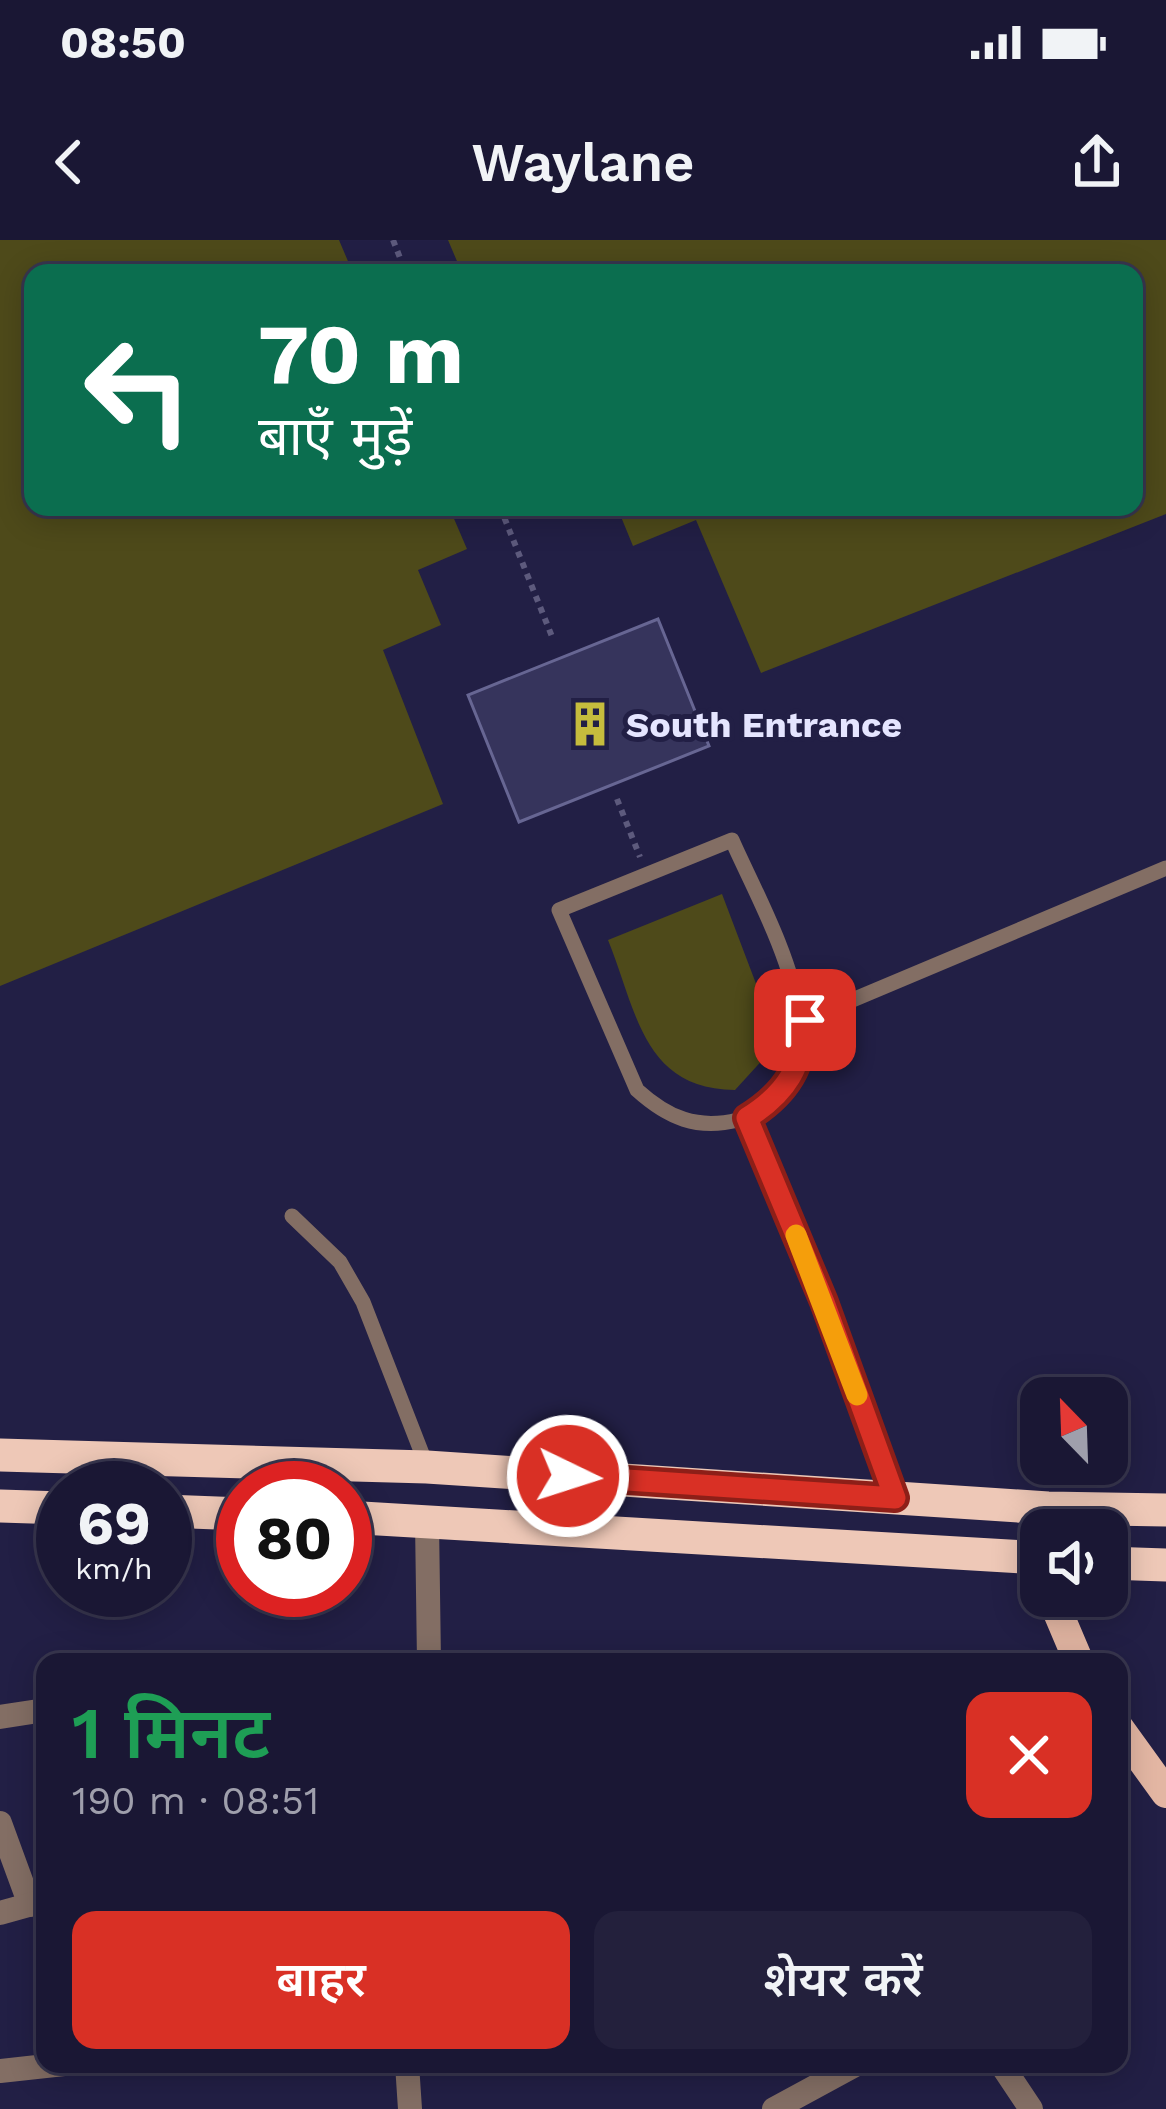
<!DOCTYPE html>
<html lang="hi">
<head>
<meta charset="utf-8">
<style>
  :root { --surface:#1a1734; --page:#23203c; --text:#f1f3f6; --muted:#9f9fac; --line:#38364f; --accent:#d93025 }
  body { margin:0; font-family:"Work Sans","Noto Sans Devanagari",sans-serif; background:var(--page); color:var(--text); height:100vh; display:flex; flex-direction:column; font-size:45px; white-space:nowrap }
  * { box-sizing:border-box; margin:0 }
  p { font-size:39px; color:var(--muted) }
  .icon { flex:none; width:66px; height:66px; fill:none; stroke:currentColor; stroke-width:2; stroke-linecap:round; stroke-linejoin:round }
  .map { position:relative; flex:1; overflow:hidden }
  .panel { position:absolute; left:36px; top:1413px; width:1092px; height:420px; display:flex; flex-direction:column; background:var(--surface); border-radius:24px; box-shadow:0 6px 30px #0003,0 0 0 3px var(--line) }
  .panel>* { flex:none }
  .banner { position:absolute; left:24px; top:24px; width:1119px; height:252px; border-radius:24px; box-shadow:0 6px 30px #0003,0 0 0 3px var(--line); background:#0b6e4f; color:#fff; overflow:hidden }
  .needle { width:78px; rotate:337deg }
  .tools { position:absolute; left:1020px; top:1137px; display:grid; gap:24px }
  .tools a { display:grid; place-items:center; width:108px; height:108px; border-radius:24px; background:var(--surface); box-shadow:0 6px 30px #0003,0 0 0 3px var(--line); font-size:60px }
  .speed { position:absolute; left:36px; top:1221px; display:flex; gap:24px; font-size:60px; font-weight:700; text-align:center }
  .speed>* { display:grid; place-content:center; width:156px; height:156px; border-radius:50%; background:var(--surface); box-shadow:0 6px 30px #0003,0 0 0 3px var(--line); line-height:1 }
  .speed small { font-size:30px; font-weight:400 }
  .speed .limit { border:18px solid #d22; background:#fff; color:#111 }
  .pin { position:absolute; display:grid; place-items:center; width:102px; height:102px; color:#fff; margin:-51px; border-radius:24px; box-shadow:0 6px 18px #0006 }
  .me { position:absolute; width:132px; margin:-66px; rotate:94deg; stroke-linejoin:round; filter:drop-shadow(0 0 9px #0008) }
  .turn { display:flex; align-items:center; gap:42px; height:252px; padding:0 36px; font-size:54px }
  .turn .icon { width:156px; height:156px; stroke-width:2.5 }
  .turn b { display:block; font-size:84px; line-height:102px }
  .round { display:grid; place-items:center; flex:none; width:126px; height:126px; border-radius:24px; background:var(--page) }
  .summary { display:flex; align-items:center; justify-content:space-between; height:204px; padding:0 36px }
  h1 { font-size:72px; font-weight:600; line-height:90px; color:#1e9e55 }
  .button { display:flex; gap:24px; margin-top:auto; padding:24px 36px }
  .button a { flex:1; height:138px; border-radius:24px; background:var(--accent); color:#fff; font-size:48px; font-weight:600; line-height:138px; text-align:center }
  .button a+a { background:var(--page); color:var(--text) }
  .status { display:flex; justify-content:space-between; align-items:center; height:84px; padding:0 60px; background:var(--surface); direction:ltr }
  .status svg { height:33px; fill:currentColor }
  header { display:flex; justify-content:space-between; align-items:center; height:156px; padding:0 36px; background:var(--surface); font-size:54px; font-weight:600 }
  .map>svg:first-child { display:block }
</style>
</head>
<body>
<div class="status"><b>08:50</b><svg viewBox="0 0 49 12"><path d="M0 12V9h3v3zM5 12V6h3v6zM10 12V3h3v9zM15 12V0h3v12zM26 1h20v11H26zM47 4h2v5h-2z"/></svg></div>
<header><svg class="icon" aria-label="back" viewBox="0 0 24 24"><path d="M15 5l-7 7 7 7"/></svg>Waylane<svg class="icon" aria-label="share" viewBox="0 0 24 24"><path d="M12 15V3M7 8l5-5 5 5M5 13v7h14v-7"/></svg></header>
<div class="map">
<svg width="1166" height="1869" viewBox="0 0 1166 1869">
  <rect width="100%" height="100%" fill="#221f45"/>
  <g fill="#4e4a1a">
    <path d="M0,0H339L353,33H33V267H449L467,309L418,330L441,385L383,410L443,564L0,746Z"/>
    <path d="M448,0H1166V274L761,433L696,280L633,306L617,267H1134V33H462Z"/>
    <path d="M722,654L774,791L767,815L735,850C643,849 637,772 608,700Z"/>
  </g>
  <path fill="#36345c" stroke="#676693" stroke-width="3" d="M658,379L709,506L519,582L468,455Z"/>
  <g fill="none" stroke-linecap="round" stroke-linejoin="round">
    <g stroke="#5d5a7d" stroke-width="6" stroke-dasharray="6 6" stroke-linecap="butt">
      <path d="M393,0L406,33"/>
      <path d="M500,267L553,399"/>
      <path d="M617,559L640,617"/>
    </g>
    <g stroke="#836e64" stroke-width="15">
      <path d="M732,600C762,670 869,848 738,880C697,890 668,878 637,850L559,670Z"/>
      <path d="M805,780L1166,628"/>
      <path d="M747,878L824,1062L894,1255"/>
      <path d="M292,976L340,1022L363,1062L426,1224"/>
    </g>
    <g stroke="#836e64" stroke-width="24">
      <path d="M427,1282L429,1422"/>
      <path d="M0,1477L45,1470"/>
      <path d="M0,1583L30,1665"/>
      <path d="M0,1673L43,1661"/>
      <path d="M407,1824L410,1869"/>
      <path d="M1001,1824L1031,1869"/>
      <path d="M0,1831L64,1824"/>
      <path d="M774,1869L857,1824"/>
    </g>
    <g stroke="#e3b6a3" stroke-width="30">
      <path d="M1051,1356L1079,1422"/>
      <path d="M1119,1488L1166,1553"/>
    </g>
    <g stroke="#eec8b7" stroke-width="33">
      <path d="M0,1215L427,1227L1048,1268L1166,1270"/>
      <path d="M0,1266L63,1268"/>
      <path d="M165,1271L243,1274"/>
      <path d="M345,1277L1041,1318"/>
      <path d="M1107,1323L1166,1325"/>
    </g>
  </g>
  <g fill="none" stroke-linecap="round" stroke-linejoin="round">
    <g stroke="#8d1f18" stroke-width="30">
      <path id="route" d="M568,1236L895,1258L824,1062L747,878C787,853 803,826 805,780"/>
    </g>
    <use href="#route" stroke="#d93025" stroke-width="21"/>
    <path stroke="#f59e0b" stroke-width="21" d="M796,995L857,1155"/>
  </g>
  <defs>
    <g id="building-bare" transform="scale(3.6)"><path d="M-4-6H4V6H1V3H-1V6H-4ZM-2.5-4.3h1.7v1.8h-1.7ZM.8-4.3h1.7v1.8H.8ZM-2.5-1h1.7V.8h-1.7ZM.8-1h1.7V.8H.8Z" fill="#c6bc3d" stroke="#221f45" stroke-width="2.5" paint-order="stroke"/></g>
  </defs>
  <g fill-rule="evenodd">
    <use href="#building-bare" x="590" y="484"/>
  </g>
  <g text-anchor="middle" stroke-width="10" stroke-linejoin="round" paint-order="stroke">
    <g font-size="36" font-weight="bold" fill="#e5e5ff" stroke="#221f45" text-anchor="start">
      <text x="626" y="497">South Entrance</text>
    </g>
  </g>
</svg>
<div class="tools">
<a><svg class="needle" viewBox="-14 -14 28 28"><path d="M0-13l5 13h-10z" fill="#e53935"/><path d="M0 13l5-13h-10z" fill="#9f9fac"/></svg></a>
<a><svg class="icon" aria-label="sound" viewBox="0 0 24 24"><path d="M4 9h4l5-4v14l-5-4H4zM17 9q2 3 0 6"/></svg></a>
</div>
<div class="speed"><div>69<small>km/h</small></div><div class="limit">80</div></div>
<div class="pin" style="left:805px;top:780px;background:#d93025"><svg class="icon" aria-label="arrive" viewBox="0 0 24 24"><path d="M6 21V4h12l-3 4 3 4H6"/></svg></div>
<svg class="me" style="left:568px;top:1236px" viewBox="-20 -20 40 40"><circle r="17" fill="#d93025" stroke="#fff" stroke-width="3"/><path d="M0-11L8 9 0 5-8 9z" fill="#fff"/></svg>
<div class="banner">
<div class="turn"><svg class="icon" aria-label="left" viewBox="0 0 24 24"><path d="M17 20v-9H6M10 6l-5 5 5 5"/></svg><div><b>70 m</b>बाएँ मुड़ें</div></div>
</div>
<section class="panel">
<div class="summary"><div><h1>1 मिनट</h1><p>190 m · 08:51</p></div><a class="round" style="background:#d93025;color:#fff"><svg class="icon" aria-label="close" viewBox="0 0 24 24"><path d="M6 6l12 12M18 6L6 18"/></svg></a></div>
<div class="button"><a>बाहर</a><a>शेयर करें</a></div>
</section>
</div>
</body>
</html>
